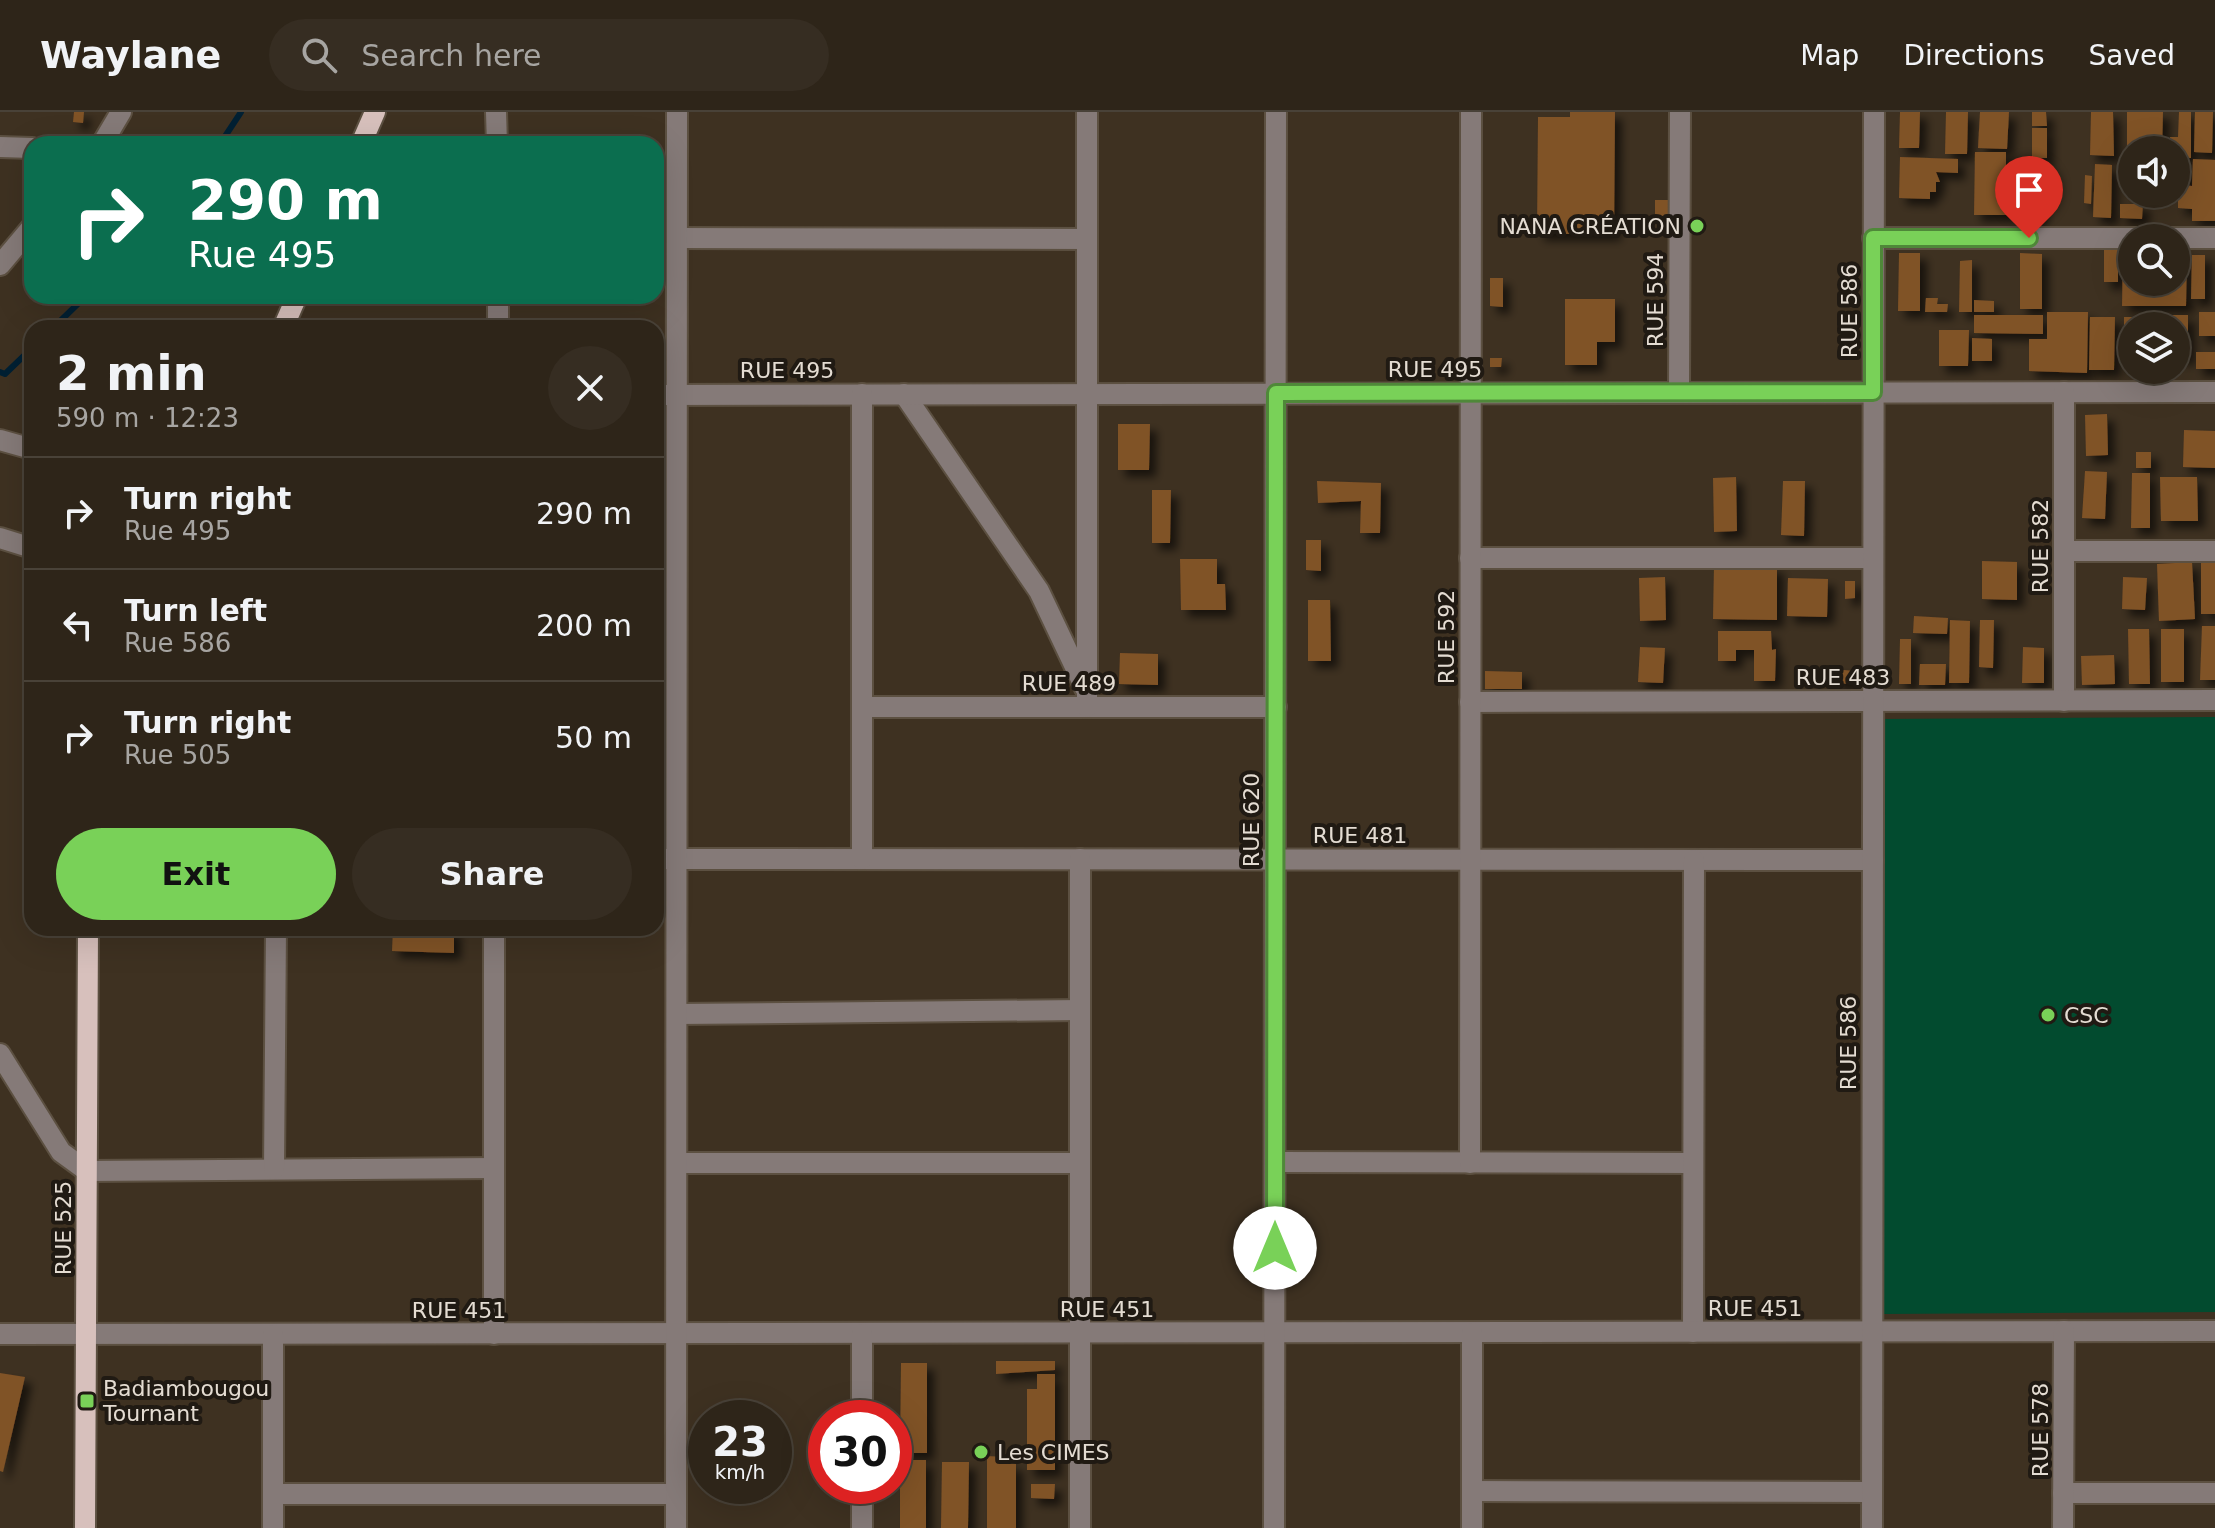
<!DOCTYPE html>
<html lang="en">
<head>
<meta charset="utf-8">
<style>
  :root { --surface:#2e2519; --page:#362d22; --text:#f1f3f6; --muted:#a7a5a2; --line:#494238; --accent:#79d158 }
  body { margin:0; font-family:"DejaVu Sans",sans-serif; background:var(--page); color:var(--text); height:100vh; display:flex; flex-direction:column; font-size:30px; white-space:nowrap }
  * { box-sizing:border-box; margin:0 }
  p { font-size:26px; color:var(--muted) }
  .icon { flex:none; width:44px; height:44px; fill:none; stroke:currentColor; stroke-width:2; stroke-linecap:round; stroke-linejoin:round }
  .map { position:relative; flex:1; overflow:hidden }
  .details { position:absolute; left:24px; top:208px; width:640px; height:616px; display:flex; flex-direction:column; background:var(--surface); border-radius:24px; box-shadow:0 8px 32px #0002,0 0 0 2px var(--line) }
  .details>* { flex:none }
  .banner { position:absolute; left:24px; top:24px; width:640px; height:168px; border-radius:24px; box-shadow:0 8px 32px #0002,0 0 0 2px var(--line); background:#0b6e4f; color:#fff; overflow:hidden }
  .fabs { position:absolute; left:2118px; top:24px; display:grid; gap:16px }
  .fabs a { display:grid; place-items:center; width:72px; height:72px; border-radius:50%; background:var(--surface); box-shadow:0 8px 32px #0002,0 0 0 2px var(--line); font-size:40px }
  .speed { position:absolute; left:688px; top:1288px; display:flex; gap:16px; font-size:40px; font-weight:700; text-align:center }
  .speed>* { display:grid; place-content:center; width:104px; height:104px; border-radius:50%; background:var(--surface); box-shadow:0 8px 32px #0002,0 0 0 2px var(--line); line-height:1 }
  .speed small { font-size:20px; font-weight:400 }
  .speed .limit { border:12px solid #d22; background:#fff; color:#111 }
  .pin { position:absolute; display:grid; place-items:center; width:68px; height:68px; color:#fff; margin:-82px -34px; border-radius:50% 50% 50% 0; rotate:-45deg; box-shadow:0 0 8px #0007 }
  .pin .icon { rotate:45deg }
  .me { position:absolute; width:88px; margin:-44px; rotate:0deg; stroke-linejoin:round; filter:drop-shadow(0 0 6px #0008) }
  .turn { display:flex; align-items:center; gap:28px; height:168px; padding:0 32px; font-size:36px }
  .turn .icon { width:104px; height:104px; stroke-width:2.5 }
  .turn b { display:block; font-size:56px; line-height:68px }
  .round { display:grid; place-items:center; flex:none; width:84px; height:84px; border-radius:42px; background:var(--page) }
  .head { display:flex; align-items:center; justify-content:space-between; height:136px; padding:0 32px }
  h1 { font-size:48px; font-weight:800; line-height:60px }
  .primary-button { display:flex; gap:16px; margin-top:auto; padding:16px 32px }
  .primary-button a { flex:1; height:92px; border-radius:48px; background:var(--accent); color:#111; font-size:32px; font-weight:800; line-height:92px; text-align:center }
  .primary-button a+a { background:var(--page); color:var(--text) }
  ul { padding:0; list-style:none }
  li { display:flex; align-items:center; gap:24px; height:112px; padding:0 32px; border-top:2px solid var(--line) }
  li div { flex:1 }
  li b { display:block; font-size:30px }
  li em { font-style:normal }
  header { display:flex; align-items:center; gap:48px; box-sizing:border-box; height:112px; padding:0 40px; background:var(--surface); border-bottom:2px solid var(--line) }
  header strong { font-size:38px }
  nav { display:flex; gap:44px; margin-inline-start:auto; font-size:28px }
  .search { width:560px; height:72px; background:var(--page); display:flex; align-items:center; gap:20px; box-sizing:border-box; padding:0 28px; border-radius:44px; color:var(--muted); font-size:30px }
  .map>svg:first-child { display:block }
</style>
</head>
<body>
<header>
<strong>Waylane</strong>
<div class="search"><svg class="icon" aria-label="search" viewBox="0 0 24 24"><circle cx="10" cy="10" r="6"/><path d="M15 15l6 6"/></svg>Search here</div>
<nav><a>Map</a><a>Directions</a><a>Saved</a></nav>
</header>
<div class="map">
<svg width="2215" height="1416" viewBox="0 0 2215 1416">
  <defs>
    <filter id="shadow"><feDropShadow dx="7" dy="7" stdDeviation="4" flood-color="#0009"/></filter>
  </defs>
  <rect width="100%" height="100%" fill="#3e3121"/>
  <path fill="#024b2f" d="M2215,605V1200L1883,1202L1880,607Z"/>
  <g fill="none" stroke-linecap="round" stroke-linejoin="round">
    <g stroke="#012033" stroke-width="6">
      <path d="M220,32L241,0"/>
      <path d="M53,216L86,184"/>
      <path d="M0,260L5,262L32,236"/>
    </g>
  </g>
  <g fill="#805226" filter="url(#shadow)">
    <path d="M74,0H84L83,11L73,10Z"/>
    <path d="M1570,0H1615L1614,122H1537L1538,5H1570Z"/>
    <path d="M1900,0H1920L1919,36H1899Z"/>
    <path d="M1946,0H1968L1967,42H1945Z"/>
    <path d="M1980,0H2009L2007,37L1978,36Z"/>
    <path d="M2032,0H2046L2047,14H2032Z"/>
    <path d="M2091,0H2113L2114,44L2090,43Z"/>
    <path d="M2127,0H2163L2162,38L2127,39Z"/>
    <path d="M2179,0H2191V46H2176V38H2170V25H2178Z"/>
    <path d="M2195,0H2213L2212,41L2194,40Z"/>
    <rect x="2032" y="16" width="15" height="30"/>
    <path d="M1975,40H2006V103H1974Z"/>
    <path d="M1900,45L1958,47V61L1936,60L1940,70H1936V80H1930V87L1899,86Z"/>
    <path d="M2193,47L2215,48V109H2192V97L2178,96V73L2192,74Z"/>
    <path d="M2123,50H2132V71H2122Z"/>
    <rect x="2176" y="50" width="13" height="22"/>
    <rect x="2019" y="51" width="21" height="56"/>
    <path d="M2095,52L2112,53L2111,106L2093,105Z"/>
    <path d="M2085,63L2092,64L2091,92L2084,91Z"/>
    <rect x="1655" y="88" width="16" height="16"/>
    <path d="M2120,92H2143L2142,107L2120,106Z"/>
    <rect x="2104" y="131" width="14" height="39"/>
    <path d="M2123,139H2132V170H2176V140H2187L2186,194H2122Z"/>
    <path d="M1899,141H1920V199H1898Z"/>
    <path d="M2020,141L2042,142V197H2020Z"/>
    <path d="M2192,143H2205V187H2191Z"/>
    <path d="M1972,148V200H1959L1960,149Z"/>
    <path d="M1490,166H1503V195L1490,194Z"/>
    <path d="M1926,186H1938L1937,192H1948L1947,200H1925Z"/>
    <path d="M1565,187H1615V230H1597V253H1565Z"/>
    <path d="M1974,188L1994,189V200H1974Z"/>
    <path d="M2047,200H2088L2087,261L2029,259V227H2047Z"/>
    <rect x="2199" y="200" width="16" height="24"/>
    <path d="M1974,203H2043V222L1974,221Z"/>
    <path d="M2169,203H2188V246H2176V214H2169Z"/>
    <path d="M2090,205H2115L2114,258H2089Z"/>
    <path d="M2124,205H2142V214H2132V256H2124Z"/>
    <path d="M1939,218H1969L1968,254H1939Z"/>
    <path d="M1972,226L1992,227V249H1972Z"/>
    <rect x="2196" y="240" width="19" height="17"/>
    <path d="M1490,246H1502L1501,255H1490Z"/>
    <path d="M2107,302L2108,343L2086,344L2085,303Z"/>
    <path d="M1118,312H1150L1149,358H1118Z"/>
    <path d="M2184,318L2215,319V356L2183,355Z"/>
    <rect x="2136" y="340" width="15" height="16"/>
    <path d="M2085,359L2107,360L2105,407L2082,406Z"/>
    <path d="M2132,361H2150V416H2131Z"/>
    <path d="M1736,365L1737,419L1714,420L1713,366Z"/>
    <path d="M2160,365H2197L2198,409H2161Z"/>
    <path d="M1317,369L1381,371L1380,421H1360L1361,389L1318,391Z"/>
    <path d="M1783,369H1805L1804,424L1781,423Z"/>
    <path d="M1152,378H1171L1170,431H1152Z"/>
    <path d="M1306,428H1321V459L1306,458Z"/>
    <path d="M1180,447H1217V472H1225L1226,498H1181Z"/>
    <rect x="2201" y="447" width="14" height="55"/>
    <path d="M1982,449L2017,450V488L1982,487Z"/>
    <path d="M2192,450L2195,507L2159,509L2157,452Z"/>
    <path d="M1714,453L1777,454V508L1713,507Z"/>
    <path d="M1665,465L1666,508L1640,509L1639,466Z"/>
    <path d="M2123,465L2147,466L2145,498L2122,497Z"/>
    <path d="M1788,466L1828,467L1827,505L1787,504Z"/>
    <path d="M1845,469H1855V486L1845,487Z"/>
    <path d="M1308,488H1330L1331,549H1308Z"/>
    <path d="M1914,504L1948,506L1947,522L1913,521Z"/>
    <path d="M1950,508L1970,509L1969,571H1949Z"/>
    <path d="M1980,508H1994L1993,556L1979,555Z"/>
    <path d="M2202,514H2215V568H2200Z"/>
    <path d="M2128,517H2149L2150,572H2129Z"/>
    <rect x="2161" y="517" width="23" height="53"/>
    <path d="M1718,519H1771L1772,538L1776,537L1775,569H1754V538H1736V549H1718Z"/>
    <path d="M1900,527H1911V572H1899Z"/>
    <path d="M1640,535L1665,536L1663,571L1638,570Z"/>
    <path d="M2023,535L2044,536V571H2022Z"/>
    <path d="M1120,541L1158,542V573L1119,572Z"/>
    <path d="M2114,543L2115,572L2082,573L2081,544Z"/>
    <path d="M1920,552H1946L1945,573H1919Z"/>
    <path d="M1833,557L1855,559L1854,572L1833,571Z"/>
    <path d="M1485,559L1522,560V577H1485Z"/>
    <path d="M393,816H454V841L392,839Z"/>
    <path d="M996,1249H1055V1258L996,1262Z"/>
    <path d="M901,1251H927V1341H900Z"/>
    <path d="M0,1261L25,1265L3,1360L0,1359Z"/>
    <path d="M1037,1262H1055V1358H1027V1277H1037Z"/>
    <path d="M987,1344L1005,1345V1352H1016V1416H987Z"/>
    <rect x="900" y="1348" width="26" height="68"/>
    <path d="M942,1350H969L968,1416H941Z"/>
    <path d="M1031,1372H1055L1054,1387L1031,1386Z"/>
  </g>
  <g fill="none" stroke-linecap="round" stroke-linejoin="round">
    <g stroke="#5c5041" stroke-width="24">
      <g id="minor">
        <path d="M496,0L497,32"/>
        <path d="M102,32L121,0"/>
        <path d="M0,35L32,36"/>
        <path d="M677,126L1087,127"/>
        <path d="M1873,126H2215"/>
        <path d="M0,153L32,115"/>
        <path d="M498,184V216"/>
        <path d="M1679,280L1680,0"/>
        <path d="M904,282L1039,479L1085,576"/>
        <path d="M656,283L2215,280"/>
        <path d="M0,328L32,337"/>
        <path d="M0,426L32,436"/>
        <path d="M2064,439H2215"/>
        <path d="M1470,446H1873"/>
        <path d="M2064,589V280"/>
        <path d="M1470,590L2215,588"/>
        <path d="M862,595H1276"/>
        <path d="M1087,595V0"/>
        <path d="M656,747L1873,748"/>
        <path d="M862,747V282"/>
        <path d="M677,902L1080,898"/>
        <path d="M0,942L61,1040L87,1059L494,1056"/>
        <path d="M1275,1050L1693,1051"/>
        <path d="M677,1051H1080"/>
        <path d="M1470,1051L1471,0"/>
        <path d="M274,1057L276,816"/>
        <path d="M1693,1220L1694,748"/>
        <path d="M0,1222L2215,1219"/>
        <path d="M494,1222V816"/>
        <path d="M862,1306V1222"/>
        <path d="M1472,1379L1872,1380"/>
        <path d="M2063,1381H2215"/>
        <path d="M273,1382H676"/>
        <path d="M273,1416V1223"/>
        <path d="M676,1416L677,0"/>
        <path d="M862,1416V1374"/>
        <path d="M1080,1416V747"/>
        <path d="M1274,1416L1276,0"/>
        <path d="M1472,1416V1221"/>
        <path d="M1872,1416L1874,0"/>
        <path d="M2063,1416L2064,1219"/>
      </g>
    </g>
    <g stroke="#5c5041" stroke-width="24">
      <g id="major">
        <path d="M361,32L375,0"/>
        <path d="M283,216L297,184"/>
        <path d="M85,1416L88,816"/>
      </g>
    </g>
    <use href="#minor" stroke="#857a78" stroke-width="20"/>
    <use href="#major" stroke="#d7c0bc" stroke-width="20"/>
  </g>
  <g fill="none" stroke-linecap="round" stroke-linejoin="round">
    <g stroke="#4f8839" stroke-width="20">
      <path id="route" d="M1275,1136L1276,281L1873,280V126H2029"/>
    </g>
    <use href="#route" stroke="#79d158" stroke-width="14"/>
  </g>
  <g fill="#79d158" stroke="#201a13" stroke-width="3">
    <circle cx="1697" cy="114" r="8"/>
    <circle cx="2048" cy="903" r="8"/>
    <rect x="79" y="1281" width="16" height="16" rx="4"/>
    <circle cx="981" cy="1340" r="8"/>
  </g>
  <g text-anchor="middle" stroke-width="8" stroke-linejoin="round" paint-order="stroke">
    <g font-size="22" fill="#e4dcd2" stroke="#201a13" text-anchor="start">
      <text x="1681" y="122" text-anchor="end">NANA CRÉATION</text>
      <text x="2064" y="911">CSC</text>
      <text x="103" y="1284">Badiambougou<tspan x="103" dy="25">Tournant</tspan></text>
      <text x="997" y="1348">Les CIMES</text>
    </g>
    <g font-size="22" fill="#e4dcd2" stroke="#201a13">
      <text transform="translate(1655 188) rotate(-90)" y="8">RUE 594</text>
      <text transform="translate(1849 199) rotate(-90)" y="8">RUE 586</text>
      <text x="1435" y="265">RUE 495</text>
      <text x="787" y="266">RUE 495</text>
      <text transform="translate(2040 434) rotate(-90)" y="8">RUE 582</text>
      <text transform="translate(1446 525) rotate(-90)" y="8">RUE 592</text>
      <text x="1843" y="573">RUE 483</text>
      <text x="1069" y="579">RUE 489</text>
      <text transform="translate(1251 708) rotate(-90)" y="8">RUE 620</text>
      <text x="1360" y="731">RUE 481</text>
      <text transform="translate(1848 931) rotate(-90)" y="8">RUE 586</text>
      <text transform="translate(63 1116) rotate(-90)" y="8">RUE 525</text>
      <text x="1755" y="1204">RUE 451</text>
      <text x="1107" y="1205">RUE 451</text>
      <text x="459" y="1206">RUE 451</text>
      <text transform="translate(2040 1318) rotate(-90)" y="8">RUE 578</text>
    </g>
  </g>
</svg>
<div class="fabs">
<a><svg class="icon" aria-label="sound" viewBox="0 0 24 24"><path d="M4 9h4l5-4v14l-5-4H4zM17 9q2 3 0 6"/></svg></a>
<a><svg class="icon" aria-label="search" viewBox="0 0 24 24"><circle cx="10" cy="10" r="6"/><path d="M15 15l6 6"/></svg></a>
<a><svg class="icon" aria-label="layers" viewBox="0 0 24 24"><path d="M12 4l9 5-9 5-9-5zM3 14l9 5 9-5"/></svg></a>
</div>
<div class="speed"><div>23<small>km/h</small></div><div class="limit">30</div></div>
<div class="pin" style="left:2029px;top:126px;background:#d93025"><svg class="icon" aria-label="arrive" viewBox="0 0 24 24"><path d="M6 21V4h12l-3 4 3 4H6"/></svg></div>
<svg class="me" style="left:1275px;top:1136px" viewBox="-20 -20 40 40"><circle r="19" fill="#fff"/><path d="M0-13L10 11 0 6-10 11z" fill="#79d158"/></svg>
<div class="banner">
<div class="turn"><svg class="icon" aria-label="right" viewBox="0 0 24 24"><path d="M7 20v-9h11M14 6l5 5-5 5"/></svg><div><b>290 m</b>Rue 495</div></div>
</div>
<section class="details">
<div class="head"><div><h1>2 min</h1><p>590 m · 12:23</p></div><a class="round"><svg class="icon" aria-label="close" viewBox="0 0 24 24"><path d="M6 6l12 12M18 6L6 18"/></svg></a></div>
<ul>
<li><svg class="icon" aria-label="right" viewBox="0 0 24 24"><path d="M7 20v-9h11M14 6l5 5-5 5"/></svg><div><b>Turn right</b><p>Rue 495</p></div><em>290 m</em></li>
<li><svg class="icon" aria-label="left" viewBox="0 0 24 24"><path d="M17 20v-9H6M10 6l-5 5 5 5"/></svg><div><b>Turn left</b><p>Rue 586</p></div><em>200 m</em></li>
<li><svg class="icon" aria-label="right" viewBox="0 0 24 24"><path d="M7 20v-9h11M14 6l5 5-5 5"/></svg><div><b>Turn right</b><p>Rue 505</p></div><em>50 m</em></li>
</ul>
<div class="primary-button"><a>Exit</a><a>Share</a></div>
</section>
</div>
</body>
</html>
